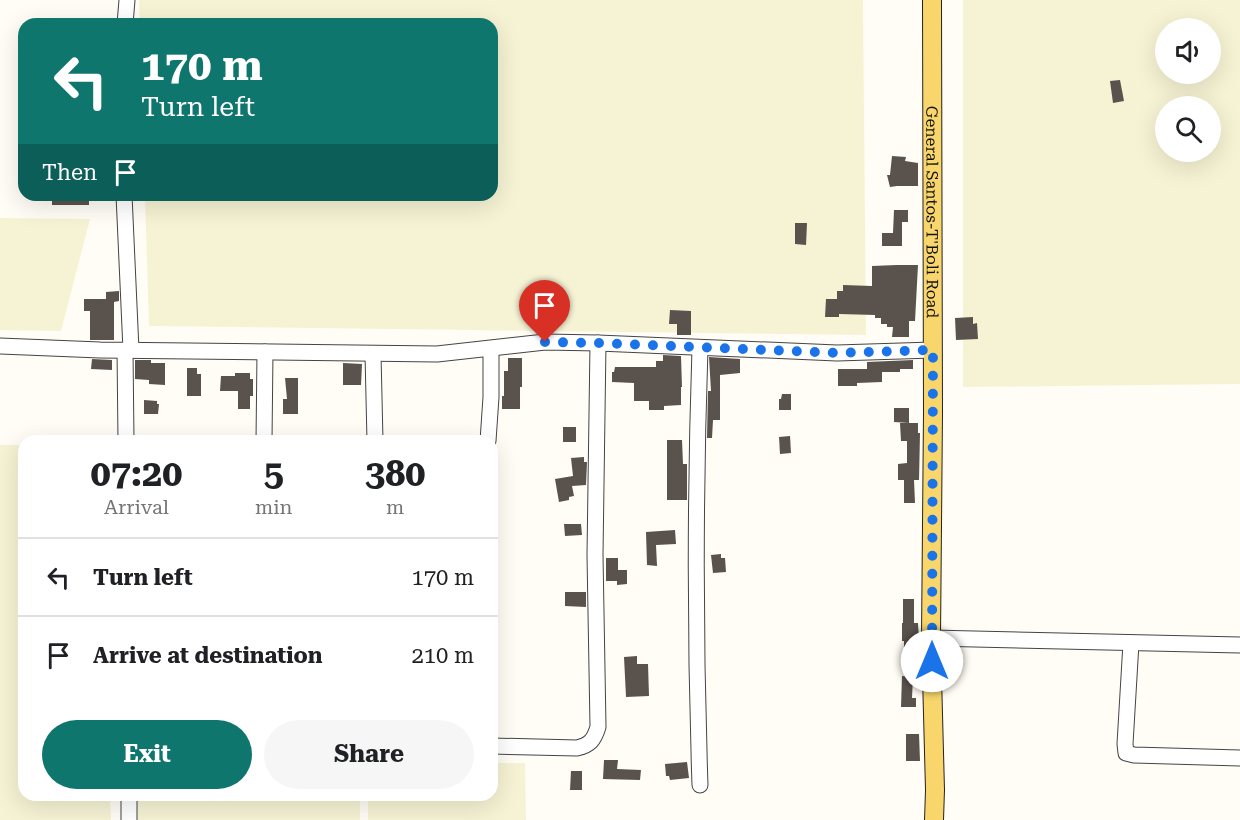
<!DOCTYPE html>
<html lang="en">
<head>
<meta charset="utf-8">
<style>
  :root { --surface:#fff; --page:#f6f6f6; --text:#202124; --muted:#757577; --line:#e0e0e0; --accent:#0f766e }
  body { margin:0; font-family:"Roboto Serif",serif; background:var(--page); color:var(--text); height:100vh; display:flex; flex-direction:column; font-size:22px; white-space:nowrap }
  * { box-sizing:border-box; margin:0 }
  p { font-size:20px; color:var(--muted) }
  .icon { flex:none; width:33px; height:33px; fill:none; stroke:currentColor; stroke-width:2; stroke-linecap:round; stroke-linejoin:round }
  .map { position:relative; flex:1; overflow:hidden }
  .details { position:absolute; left:18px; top:435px; width:480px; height:366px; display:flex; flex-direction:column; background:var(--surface); border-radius:18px; box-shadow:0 6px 24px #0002 }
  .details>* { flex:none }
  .top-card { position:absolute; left:18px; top:18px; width:480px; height:183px; border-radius:18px; box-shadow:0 6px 24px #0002; background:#0f766e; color:#fff; overflow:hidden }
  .buttons { position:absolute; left:1155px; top:18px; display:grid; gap:12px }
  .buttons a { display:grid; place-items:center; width:66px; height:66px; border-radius:50%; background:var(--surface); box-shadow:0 6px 24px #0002; font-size:30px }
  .pin { position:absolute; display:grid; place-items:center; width:51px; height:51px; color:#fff; margin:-62px -26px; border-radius:50% 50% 50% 0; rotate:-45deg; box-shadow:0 0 6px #0007 }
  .pin .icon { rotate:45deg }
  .me { position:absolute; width:66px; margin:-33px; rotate:0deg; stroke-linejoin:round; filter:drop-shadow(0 0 4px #0008) }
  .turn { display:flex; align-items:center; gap:21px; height:126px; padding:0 24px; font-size:27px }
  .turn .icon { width:78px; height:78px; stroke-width:2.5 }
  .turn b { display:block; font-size:42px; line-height:51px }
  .then { display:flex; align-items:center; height:57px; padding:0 24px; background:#0003; gap:12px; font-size:22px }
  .eta { display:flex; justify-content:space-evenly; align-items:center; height:102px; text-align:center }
  .eta b { font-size:36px; font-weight:700; line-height:42px }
  .button { display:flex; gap:12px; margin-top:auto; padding:12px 24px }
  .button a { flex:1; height:69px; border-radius:36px; background:var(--accent); color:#fff; font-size:24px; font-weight:700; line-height:69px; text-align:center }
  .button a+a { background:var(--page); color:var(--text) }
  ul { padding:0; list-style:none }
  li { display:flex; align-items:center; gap:18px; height:78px; padding:0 24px; border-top:2px solid var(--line) }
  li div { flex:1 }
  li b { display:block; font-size:22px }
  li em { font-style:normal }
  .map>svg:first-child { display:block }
</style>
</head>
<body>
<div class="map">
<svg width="1240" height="820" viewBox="0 0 1240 820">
  <rect width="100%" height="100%" fill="#fffdf5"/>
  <g fill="#f6f3d4" fill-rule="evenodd">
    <path d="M139,0H863L866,335L149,326L145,195H492V24H140Z"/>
    <path d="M963,0H1240V384L963,387ZM1166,28H1210V74H1166ZM1166,106H1210V152H1166Z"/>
    <path d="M0,218L90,219L61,331L0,330Z"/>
    <path d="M0,445H24V795H110L111,820H0Z"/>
    <path d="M492,763H525L526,820H368V795H492Z"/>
    <rect x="135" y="795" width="225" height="25"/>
  </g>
  <g fill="#5a524d">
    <path d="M1120,80L1124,101L1113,103L1110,81Z"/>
    <path d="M892,156L906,157L905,161L918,163V186H897L890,187L887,175H890Z"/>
    <rect x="52" y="195" width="37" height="10"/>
    <path d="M894,210H908V222H902V246H882V233H893Z"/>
    <path d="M795,223H807L806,245L795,244Z"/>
    <path d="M897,265H918L915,321H909V337H892L893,327H887V324H881V318H875V315L839,314V317H825L826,299H837V291H843V285L872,286V266Z"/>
    <path d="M119,291V301L114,302V340H90V311H84V299H106V292Z"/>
    <path d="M670,310L691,311V335H677V324H669Z"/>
    <path d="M973,317V324L977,323L978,339L956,340L955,318Z"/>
    <path d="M663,355L681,356L682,387H681V405L664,406V410H649V401H634V383L612,382V372H614L615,367H656V361H663Z"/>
    <path d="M709,357L740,359V373L720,375V420H713L712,438H707L708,391H711Z"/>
    <path d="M508,358H522V387H520V409H502V396H504V371H508Z"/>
    <path d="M92,359L112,360V370L91,369Z"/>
    <path d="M135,360H151V363H165V385L149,384V380L135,379Z"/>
    <path d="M913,360V369H900V372H882V382L857,383V386H838V369H867V362Z"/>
    <path d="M343,363L362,364L361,385H343Z"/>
    <path d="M187,368H197V374H201V396H187Z"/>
    <path d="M235,373H250V379H253V396H250V409H238V391H220L221,376H235Z"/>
    <path d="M285,378H298V414H283V399H287Z"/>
    <path d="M782,394H791V410H779V399H781Z"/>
    <path d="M144,400L157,401V404H159L158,414H144Z"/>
    <path d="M894,408H909V423L894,422Z"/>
    <path d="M900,423H918V433H920L919,480H914L915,503H904V480H898V464L907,463V441H901Z"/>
    <rect x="563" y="427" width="13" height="15"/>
    <path d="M790,436L791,453L780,454L779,437Z"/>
    <path d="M667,440H682L683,464H687V500H667Z"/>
    <path d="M584,457V462H587L586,485L572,486L574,496L569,497V500L559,502L555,479L573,476L571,458Z"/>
    <path d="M564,524H581L582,535L565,536Z"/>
    <path d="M675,530L676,544L656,545L657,566L647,565L646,532Z"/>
    <path d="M721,554V558H725L726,572L713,573L711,555Z"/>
    <path d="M606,558H618V570H627V584L617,585V581H606Z"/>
    <path d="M565,592H586V607L565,606Z"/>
    <path d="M903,599H914V623H918L919,640H917L916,668H904V641H902V623H903Z"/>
    <path d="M637,656V664H648L649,696L626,697L624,657Z"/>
    <path d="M902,676L913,677L912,698H916V707H901Z"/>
    <path d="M906,734H919L920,761H906Z"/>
    <path d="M604,760H618L617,769L641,770L640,780L603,779Z"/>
    <path d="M687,762L689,778L670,780L669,776H666L665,764Z"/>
    <path d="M571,771H582V790H570Z"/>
  </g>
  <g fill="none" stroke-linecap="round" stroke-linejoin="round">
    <g stroke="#444" stroke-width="17">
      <g id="minor">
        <path d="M125,24L127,0"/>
        <path d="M124,195L131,350"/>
        <path d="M0,346L100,350L437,354L545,342L598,343L837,353L933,350"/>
        <path d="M700,348C695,494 695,639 700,785"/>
        <path d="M125,350L126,441"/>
        <path d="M373,354L375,441"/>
        <path d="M264,441L265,352"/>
        <path d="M488,441L491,397V349"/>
        <path d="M931,638L1240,645"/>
        <path d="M1131,643L1125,744L1126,753L1134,755L1240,758"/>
        <path d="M492,746L577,748C590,745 594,740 598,727L595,555L598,343"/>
        <path d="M129,795V820"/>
      </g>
    </g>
    <g stroke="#222" stroke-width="20">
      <g id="major">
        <path id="s1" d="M932,0L933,412L931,638L935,790L934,820"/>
      </g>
    </g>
    <use href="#minor" stroke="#fff" stroke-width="15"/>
    <use href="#major" stroke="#f9d66b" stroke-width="18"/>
  </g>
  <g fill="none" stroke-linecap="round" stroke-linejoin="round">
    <path stroke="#1a73e8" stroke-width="10" stroke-dasharray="0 18" d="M545,342L598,343L837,353L933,350L932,661"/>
  </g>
  <g text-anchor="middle" stroke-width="6" stroke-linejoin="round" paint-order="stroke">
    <g font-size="16" fill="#111" stroke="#fff">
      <text dy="6" stroke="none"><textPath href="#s1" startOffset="212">General Santos-T'Boli Road</textPath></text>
    </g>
  </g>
</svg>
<div class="buttons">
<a><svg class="icon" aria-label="sound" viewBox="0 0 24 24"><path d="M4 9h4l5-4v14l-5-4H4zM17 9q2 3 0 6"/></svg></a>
<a><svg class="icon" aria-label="search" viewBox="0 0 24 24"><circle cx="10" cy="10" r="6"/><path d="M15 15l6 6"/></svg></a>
</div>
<div class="pin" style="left:545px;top:342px;background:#d93025"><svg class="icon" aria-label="arrive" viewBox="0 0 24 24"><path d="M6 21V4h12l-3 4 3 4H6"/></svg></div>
<svg class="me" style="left:932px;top:661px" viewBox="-20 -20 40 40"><circle r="19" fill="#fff"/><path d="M0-13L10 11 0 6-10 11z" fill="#1a73e8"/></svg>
<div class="top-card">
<div class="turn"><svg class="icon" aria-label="left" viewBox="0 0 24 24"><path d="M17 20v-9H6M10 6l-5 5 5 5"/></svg><div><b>170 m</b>Turn left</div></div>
<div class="then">Then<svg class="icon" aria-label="arrive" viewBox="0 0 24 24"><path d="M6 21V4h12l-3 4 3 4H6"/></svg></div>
</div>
<section class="details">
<div class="eta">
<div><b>07:20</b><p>Arrival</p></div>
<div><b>5</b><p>min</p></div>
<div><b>380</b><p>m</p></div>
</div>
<ul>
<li><svg class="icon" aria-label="left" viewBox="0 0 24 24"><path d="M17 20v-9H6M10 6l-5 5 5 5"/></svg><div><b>Turn left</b></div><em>170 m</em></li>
<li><svg class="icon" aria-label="arrive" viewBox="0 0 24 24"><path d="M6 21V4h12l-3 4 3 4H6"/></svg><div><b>Arrive at destination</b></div><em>210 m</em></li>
</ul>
<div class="button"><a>Exit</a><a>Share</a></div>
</section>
</div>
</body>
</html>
